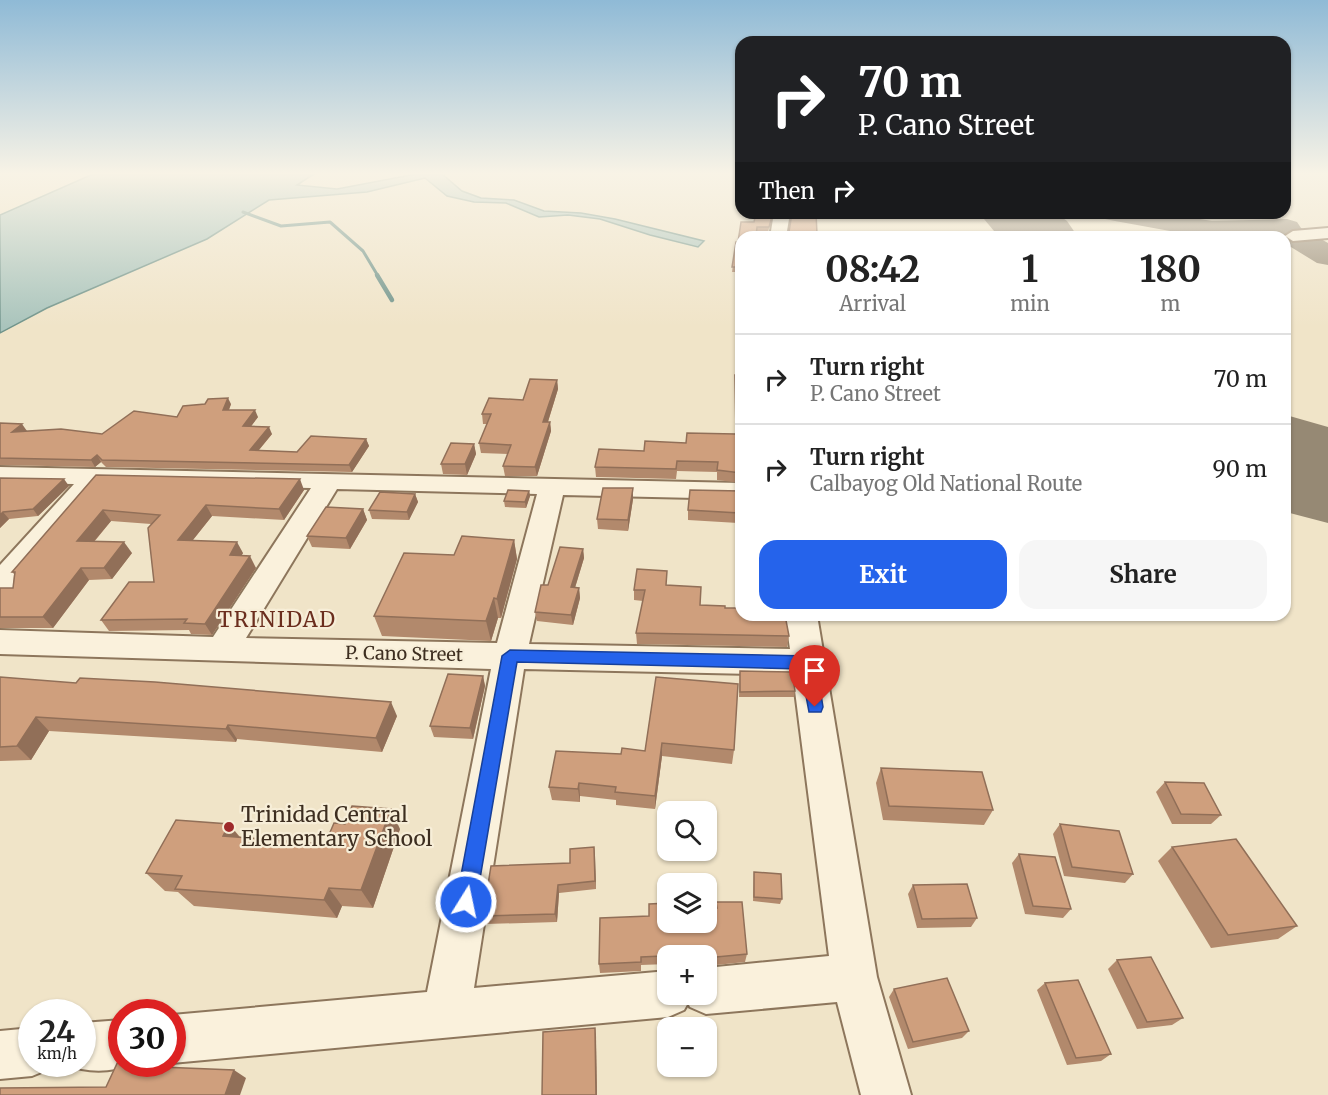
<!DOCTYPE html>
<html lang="en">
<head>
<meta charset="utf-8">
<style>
  :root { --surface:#fff; --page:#f6f6f6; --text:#222; --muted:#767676; --line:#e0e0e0; --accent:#2563eb }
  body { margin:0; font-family:Merriweather,serif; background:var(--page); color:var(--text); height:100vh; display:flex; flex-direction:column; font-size:22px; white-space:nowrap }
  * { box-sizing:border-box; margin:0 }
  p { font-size:20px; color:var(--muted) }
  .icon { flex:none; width:33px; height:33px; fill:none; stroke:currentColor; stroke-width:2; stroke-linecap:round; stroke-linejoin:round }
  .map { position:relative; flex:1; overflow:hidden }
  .drawer { position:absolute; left:735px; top:231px; width:556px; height:390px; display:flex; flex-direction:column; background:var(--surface); border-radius:18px; box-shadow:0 2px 4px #0004 }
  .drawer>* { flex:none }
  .guide { position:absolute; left:735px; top:36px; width:556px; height:183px; border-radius:18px; box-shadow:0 2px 4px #0004; background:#202124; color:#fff; overflow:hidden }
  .tools { position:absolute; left:657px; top:801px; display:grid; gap:12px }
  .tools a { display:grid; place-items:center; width:60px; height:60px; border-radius:12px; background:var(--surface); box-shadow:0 2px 4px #0004; font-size:30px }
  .speed { position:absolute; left:18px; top:999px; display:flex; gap:12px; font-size:30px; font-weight:700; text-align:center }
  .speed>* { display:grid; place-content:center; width:78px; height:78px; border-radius:50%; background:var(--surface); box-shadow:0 2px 4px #0004; line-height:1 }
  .speed small { font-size:15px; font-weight:400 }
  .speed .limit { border:9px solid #d22; background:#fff; color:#111 }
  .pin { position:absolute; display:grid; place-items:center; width:51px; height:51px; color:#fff; margin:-62px -26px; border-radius:50% 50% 50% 0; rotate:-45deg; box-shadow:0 0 6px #0007 }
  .pin .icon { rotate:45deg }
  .me { position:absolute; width:66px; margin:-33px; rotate:10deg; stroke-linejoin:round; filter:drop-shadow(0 0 4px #0008) }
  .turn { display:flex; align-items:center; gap:21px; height:126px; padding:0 24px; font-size:27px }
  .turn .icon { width:78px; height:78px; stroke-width:2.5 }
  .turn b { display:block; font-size:42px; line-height:51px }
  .then { display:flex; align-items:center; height:57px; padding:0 24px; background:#0003; gap:12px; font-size:22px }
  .eta { display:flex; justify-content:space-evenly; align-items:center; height:102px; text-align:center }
  .eta b { font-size:36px; font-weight:700; line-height:42px }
  .action { display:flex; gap:12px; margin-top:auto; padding:12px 24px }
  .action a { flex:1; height:69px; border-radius:18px; background:var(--accent); color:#fff; font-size:24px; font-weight:700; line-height:69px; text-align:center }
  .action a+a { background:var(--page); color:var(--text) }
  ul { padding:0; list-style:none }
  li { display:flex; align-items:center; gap:18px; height:90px; padding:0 24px; border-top:2px solid var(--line) }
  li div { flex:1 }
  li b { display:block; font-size:22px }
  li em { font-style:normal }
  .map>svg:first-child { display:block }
</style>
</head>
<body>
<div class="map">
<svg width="1328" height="1095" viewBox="0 0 1328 1095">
  <rect width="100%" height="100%" fill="#f0e4c8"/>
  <path fill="#a9c4bc" stroke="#6f938a" stroke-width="1.5" d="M93,174H314L297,185L337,189L416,174H442L462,191L481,198L514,200L544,211L581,213L615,219L704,241L698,247L650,235L600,219L568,215L539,217L506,203L474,202L447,196L425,178L367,192L269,200L207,239L47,308L0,333V215Z"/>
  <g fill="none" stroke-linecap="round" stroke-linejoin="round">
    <path stroke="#6f938a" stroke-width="3" d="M243,212L281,226L330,222L363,251L378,276"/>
    <path stroke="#6f938a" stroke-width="4.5" d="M377,275L392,300"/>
    <path fill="#968974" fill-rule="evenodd" d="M1101,213H1164L1212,221L1287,219L1297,222L1301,228L1328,243V265L1317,263L1286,244V237H1203L1115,221L1105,219Z"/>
    <g fill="#968974" fill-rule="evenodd">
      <path d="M979,213H1056L1067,221L1078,237H999Z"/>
      <path d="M1286,415L1328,427V523L1286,512Z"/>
    </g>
    <g stroke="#8d765c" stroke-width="4">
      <g id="minor">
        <path d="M774,213H790L786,237H770Z"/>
        <path d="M1328,228V238L1293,241L1285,236L1293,231Z"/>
        <path d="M0,467L741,483V499L563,495L529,644L790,649L785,615H817L877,977L911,1095H861L837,1002L706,1014L690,1007L688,1003L684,1010L668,1017L172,1063V1015L427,992L491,669L0,654V630L213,637L311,488L102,484L11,592L0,595V565L74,484L0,483ZM337,489L537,494L497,643L246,638ZM524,669L793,675L829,956L706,968V994H668V971L474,988Z"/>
        <path d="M122,1020V1064H133C111,1073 86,1073 65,1064H82V1023Z"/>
        <path d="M32,1028V1064H52L49,1069L32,1076L0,1079V1031Z"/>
      </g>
    </g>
    <use href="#minor" fill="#faf1dc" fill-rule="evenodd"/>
  </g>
  <g fill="#b2896c">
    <path d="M756,213H773L768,232H757L756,237H741V284H737L738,272H732L736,242H738L741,222H754Z"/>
    <path d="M789,232L817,234L816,237H785Z"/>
    <path d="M735,375H741V483L717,480V472L677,471L676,479L596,477L595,467L644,451L735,434Z"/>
    <path d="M557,380L558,389L548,422H550L551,431L537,476H505L503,466L508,454L481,453L479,443L487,424H483L482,414L523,400Z"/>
    <path d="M231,404L229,410L258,417L251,426L272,434L259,450L297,452L366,439L369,446L352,472L106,467L101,462L95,467L0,465V423L27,431L102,434Z"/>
    <path d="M474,444L476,454L467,475L443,474L441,464Z"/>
    <path d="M96,475L304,490L284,520L212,516L193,540L243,553L241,556L256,568L212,635L191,634L189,630L109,631L101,620L154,582L151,524L111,521L94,542L132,553L112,579L89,580L53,628H0V588H13L14,574L12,572Z"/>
    <path d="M0,478L69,486L38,516L9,519L0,528Z"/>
    <path d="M529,491L530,496L526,508L505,507L504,501Z"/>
    <path d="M741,491V528H738V523L688,520V510Z"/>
    <path d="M415,494L418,502L409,520L372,519L369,510Z"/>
    <path d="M633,499L628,531L598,529L597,519Z"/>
    <path d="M363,509L367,520L350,549L312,547L307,536Z"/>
    <path d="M514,540L517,559L501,618H498L491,641L382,636L374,616L454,555Z"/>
    <path d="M583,549L584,558L575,588H579L580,598L573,625L537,621L535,612L548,585Z"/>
    <path d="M667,585L700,605L725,608L789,636L787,647L637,644L636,633L643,601L634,600V590Z"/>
    <path d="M740,671L795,691L794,697H739Z"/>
    <path d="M483,676L485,686L473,739L434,737L430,726Z"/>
    <path d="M0,677L397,716L382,752L237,739L236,742L49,731L31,760L0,761Z"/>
    <path d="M656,677L734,750L732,764L662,756L655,809L616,805V800L580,796V802L552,800L549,787L621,754L645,751Z"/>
    <path d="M881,768L993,810L984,825L883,820L876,783Z"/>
    <path d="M1165,782L1221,815L1211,824H1172L1156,792Z"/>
    <path d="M229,824L240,837L325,844L400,829L373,908L342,906L337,918L194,906L178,892L165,891L146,873Z"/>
    <path d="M1060,824L1133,874L1125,883L1064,876L1053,834Z"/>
    <path d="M594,847L596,889L559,893L557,922L486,924L483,916L570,863Z"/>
    <path d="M1172,847L1297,926L1278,939L1211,948L1158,861Z"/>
    <path d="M1019,854L1071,909L1063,918L1025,914L1012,863Z"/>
    <path d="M754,872L782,899L780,904L753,901Z"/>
    <path d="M913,885L977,918L971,927L917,928L908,894Z"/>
    <path d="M716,902L747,954L745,962L706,966V956H668V964L641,965V971L600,973L599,964L668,922L716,908Z"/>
    <path d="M1117,960L1183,1018L1172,1025L1137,1029L1108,969Z"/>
    <path d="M1045,983L1111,1054L1101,1061L1067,1065L1037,990Z"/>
    <path d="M894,989L969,1031L962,1038L908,1049L889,997Z"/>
  </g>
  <g fill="#916f58">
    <path d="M557,380L558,389L545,431L543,422Z"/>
    <path d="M228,398L231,404L226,417L223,410Z"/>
    <path d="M255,410L258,417L246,433L243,426Z"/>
    <path d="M550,422L551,431L537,476L535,467Z"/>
    <path d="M22,424L27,431L12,432Z"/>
    <path d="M269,427L272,434L253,457L250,450Z"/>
    <path d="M366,439L369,446L352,472L349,465Z"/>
    <path d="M474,444L476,454L467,475L465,464Z"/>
    <path d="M97,455L101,462L95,467L91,460Z"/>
    <path d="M64,479L69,486L38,516L33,509Z"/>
    <path d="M300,479L304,490L284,520L279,509Z"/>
    <path d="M633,488V499L628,531V520Z"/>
    <path d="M529,491L530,496L526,508L525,502Z"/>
    <path d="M415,494L418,502L409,520L407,512Z"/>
    <path d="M206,505L212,516L184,551L178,540Z"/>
    <path d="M363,509L367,520L350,549L346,538Z"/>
    <path d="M103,510L111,521L85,552L77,541Z"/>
    <path d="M3,512L9,519L0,528V515Z"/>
    <path d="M514,540L517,559L501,618L497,599Z"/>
    <path d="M124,542L132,553L112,579L104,568Z"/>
    <path d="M237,542L243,553L236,566L230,555Z"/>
    <path d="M583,549L584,558L572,597L571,587Z"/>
    <path d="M250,556L256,568L212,635L205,624Z"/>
    <path d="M81,568L89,580L53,628L43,617Z"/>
    <path d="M579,588L580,598L573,625L571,615Z"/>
    <path d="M494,598L498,618L491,641L486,621Z"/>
    <path d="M483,676L485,686L473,739L470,728Z"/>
    <path d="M391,702L397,716L382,752L376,738Z"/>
    <path d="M36,717L49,731L31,760L17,746Z"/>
    <path d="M228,725L237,739L236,742L226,729Z"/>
    <path d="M662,743V756L655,809V796Z"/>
    <path d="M579,783L580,796V802L578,789Z"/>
    <path d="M391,809L400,829L373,908L361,890Z"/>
    <path d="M229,824L244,843L223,836Z"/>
    <path d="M594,847L595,855L596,889L595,881Z"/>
    <path d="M558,885L559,893L557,922L555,914Z"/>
    <path d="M329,888L342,906L337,918L324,900Z"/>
    <path d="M595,1028L596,1035L597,1095H596Z"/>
    <path d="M136,1064H153L150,1074L136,1066Z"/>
    <path d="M234,1070L246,1078L240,1095H225Z"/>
  </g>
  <g fill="#cf9f7d" stroke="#916f58" stroke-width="1.5">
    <path d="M756,213H773L769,227H757L756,237H741V279H738L739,267H732L736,242H738L741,222H754Z"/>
    <path d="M792,213H816L817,234L805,233V237H785V234L789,232Z"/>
    <path d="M735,375H741V473L717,470L718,462L677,461L676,469L595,467L599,449L644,451L645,441L686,443L687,433L736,434Z"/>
    <path d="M530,379L557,380L543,422H550L535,467L503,466L511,445L479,443L491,414H482L489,398L523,400Z"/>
    <path d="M228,398L223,410H255L243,426L269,427L250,450L297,452L311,436L366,439L349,465L102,460L97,455L91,460L0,458V423L22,424L12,432L61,429L102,434L134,411L177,417L183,406L205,404L208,399Z"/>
    <path d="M451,443L474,444L465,464H441Z"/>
    <path d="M96,475L300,479L279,509L206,505L178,540L237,542L230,555L250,556L205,624L184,623L187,619L101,620L129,582H154L148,528L160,515L103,510L77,541L124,542L104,568H81L43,617H0V588H13L15,572H12Z"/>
    <path d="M0,478L64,479L33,509L3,512L0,515Z"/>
    <path d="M603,488H633L628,520L597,519Z"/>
    <path d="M508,490L529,491L525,502L504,501Z"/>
    <path d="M690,490L741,491V518H739V513L688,510Z"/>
    <path d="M380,492L415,494L407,512L369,510Z"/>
    <path d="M326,507L363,509L346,538L307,536Z"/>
    <path d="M462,536L514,540L497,599L494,598L486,621L374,616L404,553L454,555Z"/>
    <path d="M560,547L583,549L571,587L579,588L571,615L535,612L541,585H548Z"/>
    <path d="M637,569L667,571L666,585L701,587L700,605L725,606V608H741V615H785L789,636L636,633L645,590H634Z"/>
    <path d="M740,671L792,672L795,691L740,692Z"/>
    <path d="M448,674L483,676L470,728L430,726Z"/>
    <path d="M0,677L76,683L80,678L155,682L391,702L376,738L228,725L226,729L36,717L17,746L0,747Z"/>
    <path d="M656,677L738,684L734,750L662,743L655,796L615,792L616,787L579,783L578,789L549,787L556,751L621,754L622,748L645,751Z"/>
    <path d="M881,768L982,772L993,810L889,806Z"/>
    <path d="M1165,782L1204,783L1221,815L1181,814Z"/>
    <path d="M352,806L391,809L361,890L329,888L324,900L175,889L182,876L146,873L176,820L229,824L223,836L325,844L334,823L345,824Z"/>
    <path d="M1060,824L1119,831L1133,874L1072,867Z"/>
    <path d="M1236,839L1297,926L1228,935L1172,847Z"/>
    <path d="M594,847L595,881L558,885L555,914L483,916L491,866L570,863V849Z"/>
    <path d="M1019,854L1055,857L1071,909L1033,906Z"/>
    <path d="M754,872L781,874L782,899L754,897Z"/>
    <path d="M967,884L977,918L922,919L913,885Z"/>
    <path d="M716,902H742L747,954L706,958V956H685V955L641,957V962L599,964L600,918L649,916V904L668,903V922H706V909L717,908Z"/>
    <path d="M1151,957L1183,1018L1147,1022L1117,960Z"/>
    <path d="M947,978L969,1031L913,1042L894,989Z"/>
    <path d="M1078,980L1111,1054L1076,1058L1045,983Z"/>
    <path d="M595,1028L596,1095H542L543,1032Z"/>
    <path d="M121,1055L122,1064H136V1066L234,1070L225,1095H0V1088L106,1087Z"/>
  </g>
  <linearGradient id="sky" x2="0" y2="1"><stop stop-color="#8fbad6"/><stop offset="0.53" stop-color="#f8f3e6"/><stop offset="1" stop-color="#f8f3e6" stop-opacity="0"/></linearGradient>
  <rect width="1328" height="327" fill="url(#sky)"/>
  <path fill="#2563eb" stroke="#184099" stroke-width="1.5" d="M510,650L808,656L816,663L823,707L821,712H809L801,669L517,662L476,902L473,909L466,912L459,909L456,902L502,656Z"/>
  <circle fill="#9e2a2b" stroke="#f7eed8" stroke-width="2" cx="229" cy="827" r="6"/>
  <g text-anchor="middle" stroke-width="4.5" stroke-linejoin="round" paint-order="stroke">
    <g font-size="18" fill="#3d2e20" stroke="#f7eed8">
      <text transform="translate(404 654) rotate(1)" y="6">P. Cano Street</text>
    </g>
    <g font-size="21" letter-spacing="1.5" fill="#6b2e1e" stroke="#f7eed8">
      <text x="277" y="627">TRINIDAD</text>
    </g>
    <g font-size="21" fill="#3d2e20" stroke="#f7eed8" text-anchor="start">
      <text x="241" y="822">Trinidad Central<tspan x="241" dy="24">Elementary School</tspan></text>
    </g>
  </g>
</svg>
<div class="tools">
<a><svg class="icon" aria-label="search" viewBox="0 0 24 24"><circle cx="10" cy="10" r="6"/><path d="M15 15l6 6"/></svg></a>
<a><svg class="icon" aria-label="layers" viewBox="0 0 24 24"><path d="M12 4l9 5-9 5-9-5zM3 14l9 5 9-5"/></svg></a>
<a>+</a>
<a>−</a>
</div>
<div class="speed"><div>24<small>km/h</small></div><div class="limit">30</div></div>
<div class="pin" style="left:815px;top:707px;background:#d93025"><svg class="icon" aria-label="arrive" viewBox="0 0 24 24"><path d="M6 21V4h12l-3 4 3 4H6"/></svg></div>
<svg class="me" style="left:466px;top:902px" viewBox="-20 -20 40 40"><circle r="17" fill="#2563eb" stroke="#fff" stroke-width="3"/><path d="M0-11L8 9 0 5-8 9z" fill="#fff"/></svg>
<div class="guide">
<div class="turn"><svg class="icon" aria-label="right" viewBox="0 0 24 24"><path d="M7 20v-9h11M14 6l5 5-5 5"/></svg><div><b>70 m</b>P. Cano Street</div></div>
<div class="then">Then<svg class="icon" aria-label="right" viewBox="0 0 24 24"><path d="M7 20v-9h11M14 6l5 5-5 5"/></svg></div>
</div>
<section class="drawer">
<div class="eta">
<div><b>08:42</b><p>Arrival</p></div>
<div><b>1</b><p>min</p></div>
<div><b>180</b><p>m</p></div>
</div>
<ul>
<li><svg class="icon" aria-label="right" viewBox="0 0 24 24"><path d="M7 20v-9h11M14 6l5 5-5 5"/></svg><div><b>Turn right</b><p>P. Cano Street</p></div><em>70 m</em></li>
<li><svg class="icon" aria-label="right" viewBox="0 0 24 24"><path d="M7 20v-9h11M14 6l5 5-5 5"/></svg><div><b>Turn right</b><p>Calbayog Old National Route</p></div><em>90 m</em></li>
</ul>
<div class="action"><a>Exit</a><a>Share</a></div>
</section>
</div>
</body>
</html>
